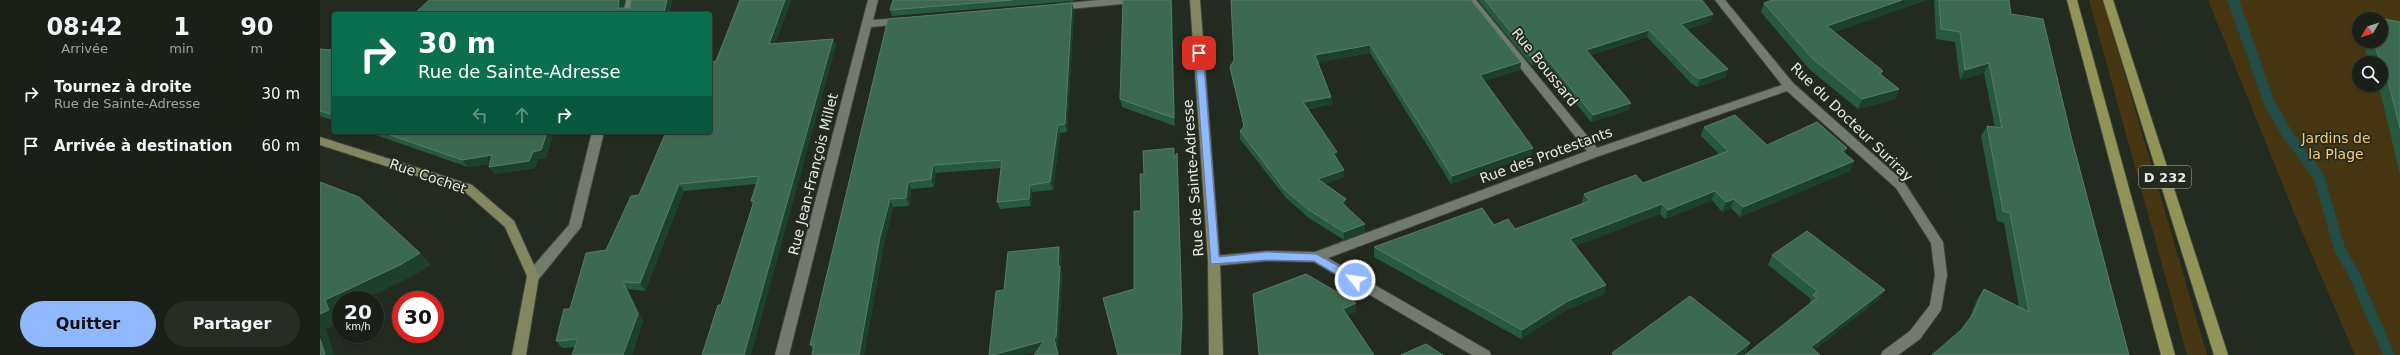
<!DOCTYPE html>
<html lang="fr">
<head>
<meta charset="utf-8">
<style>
  :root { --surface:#1a2017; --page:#272d24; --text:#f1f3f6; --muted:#9fa3a1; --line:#383e36; --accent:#8fb8fd }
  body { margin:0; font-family:"DejaVu Sans",sans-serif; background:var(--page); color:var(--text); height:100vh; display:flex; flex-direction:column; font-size:15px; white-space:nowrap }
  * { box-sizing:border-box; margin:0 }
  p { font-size:13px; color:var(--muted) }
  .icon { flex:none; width:22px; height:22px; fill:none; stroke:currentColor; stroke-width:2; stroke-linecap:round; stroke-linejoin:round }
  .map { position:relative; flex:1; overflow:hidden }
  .details { display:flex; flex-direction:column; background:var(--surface); width:320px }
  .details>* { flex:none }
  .guide { position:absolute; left:12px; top:12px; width:380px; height:122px; border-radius:4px; box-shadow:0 1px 3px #0004,0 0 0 1px var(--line); background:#0b6e4f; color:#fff; overflow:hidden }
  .needle { width:26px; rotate:231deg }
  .controls { position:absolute; left:2032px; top:12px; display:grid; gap:8px }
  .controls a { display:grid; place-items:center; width:36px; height:36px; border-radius:50%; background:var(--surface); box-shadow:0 1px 3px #0004,0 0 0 1px var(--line); font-size:20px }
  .speed { position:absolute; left:12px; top:291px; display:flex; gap:8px; font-size:20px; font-weight:700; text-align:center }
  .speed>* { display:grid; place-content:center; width:52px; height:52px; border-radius:50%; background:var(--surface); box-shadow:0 1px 3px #0004,0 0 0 1px var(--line); line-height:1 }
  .speed small { font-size:10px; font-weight:400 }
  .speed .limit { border:6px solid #d22; background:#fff; color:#111 }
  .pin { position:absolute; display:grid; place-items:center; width:34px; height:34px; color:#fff; margin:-17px; border-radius:8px; box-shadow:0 2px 6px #0006 }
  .me { position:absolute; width:44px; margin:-22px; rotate:300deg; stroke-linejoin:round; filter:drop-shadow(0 0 3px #0008) }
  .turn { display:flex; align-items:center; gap:14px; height:84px; padding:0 20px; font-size:18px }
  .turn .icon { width:52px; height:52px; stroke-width:2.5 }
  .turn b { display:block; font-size:28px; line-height:34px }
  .lanes { display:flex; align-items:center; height:38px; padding:0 20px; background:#0003; justify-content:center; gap:20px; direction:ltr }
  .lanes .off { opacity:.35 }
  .eta { display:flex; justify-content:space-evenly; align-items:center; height:68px; text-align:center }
  .eta b { font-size:24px; font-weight:800; line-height:28px }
  .action { display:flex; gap:8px; margin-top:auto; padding:8px 20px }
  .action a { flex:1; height:46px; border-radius:24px; background:var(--accent); color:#111; font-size:16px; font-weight:800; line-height:46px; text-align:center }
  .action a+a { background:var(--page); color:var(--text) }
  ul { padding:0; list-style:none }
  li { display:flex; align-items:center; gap:12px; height:52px; padding:0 20px }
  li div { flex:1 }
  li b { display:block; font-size:15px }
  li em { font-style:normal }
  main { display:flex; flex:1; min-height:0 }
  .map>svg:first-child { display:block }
</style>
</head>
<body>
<main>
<section class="details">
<div class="eta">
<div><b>08:42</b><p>Arrivée</p></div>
<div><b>1</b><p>min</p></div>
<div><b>90</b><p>m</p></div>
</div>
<ul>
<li><svg class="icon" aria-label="right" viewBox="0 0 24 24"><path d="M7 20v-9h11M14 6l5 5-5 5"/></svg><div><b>Tournez à droite</b><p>Rue de Sainte-Adresse</p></div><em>30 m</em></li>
<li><svg class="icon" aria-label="arrive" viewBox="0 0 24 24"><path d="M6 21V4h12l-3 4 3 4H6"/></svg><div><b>Arrivée à destination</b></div><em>60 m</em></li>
</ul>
<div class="action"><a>Quitter</a><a>Partager</a></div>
</section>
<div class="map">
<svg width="2080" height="355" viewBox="0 0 2080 355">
  <rect width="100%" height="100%" fill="#232a1f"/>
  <g fill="#473612" fill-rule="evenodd">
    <path d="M1769,0H1783L1887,355H1867Z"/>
    <path d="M1888,0H2080V355H2035L1980,227ZM2039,19H2061V41H2039ZM2039,63H2061V85H2039Z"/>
  </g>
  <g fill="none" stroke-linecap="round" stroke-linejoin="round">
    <path stroke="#234d47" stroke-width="11" d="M1913,0L1949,102L1966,132L1999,177L2020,250L2034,274L2069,355"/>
    <g stroke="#41463d" stroke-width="2">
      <g id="street">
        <path d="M306,0H316L313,14H303Z"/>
        <path d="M548,0H558L553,20L582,18L587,21L582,24L551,27L469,355H455Z"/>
        <path d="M779,0H818L813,3L738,10L733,7L738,4Z"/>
        <path d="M1146,0H1156L1277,148L1462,85L1395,0H1405L1473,83L1584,182L1623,242L1627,275L1621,310L1600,339L1578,355H1561L1563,351L1590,331L1610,305L1615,275L1611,243L1576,188L1467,91L1279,156L1008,258L1169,351L1171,355H1152L994,262L946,261L894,266L889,264L888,261L889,258L894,256L946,251L995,252L1267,151Z"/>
        <path d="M272,132H284L261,227L218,280H208L207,276L208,272L249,225Z"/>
      </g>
    </g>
    <g stroke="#41463d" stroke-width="2">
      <g id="secondary">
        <path d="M870,0H880L900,261L903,355H889L888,261Z"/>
        <path d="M0,137L152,185L194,221L219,276L206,355H192L207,276L185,227L144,191L0,145Z"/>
      </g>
    </g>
    <g stroke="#41463d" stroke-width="2">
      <g id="primary">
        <path d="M1747,0H1757L1855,355H1841Z"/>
        <path d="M1783,0H1793L1908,355H1894Z"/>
      </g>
    </g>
    <use href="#street" fill="#737b6e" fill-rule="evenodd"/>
    <use href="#secondary" fill="#828762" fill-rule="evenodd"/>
    <use href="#primary" fill="#929457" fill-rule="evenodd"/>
  </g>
  <g fill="#275940">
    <path d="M420,0H471L455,44L513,39L516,46L401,305L433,204L431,201L436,184L364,191L325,291L308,289L323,321L312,355H252L255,347L242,348L236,341L250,309L286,250L319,195L396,61Z"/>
    <path d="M573,0H754V1L572,16L570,10Z"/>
    <path d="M852,0L855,126L802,107L800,99Z"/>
    <path d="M911,0L1201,62L1200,70L1164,81L1213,148L1211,155L1131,184L1050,53L998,62L1011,97L1012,104L988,109L1017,159L1024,177L1005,184L1026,206L1045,232L1024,240L989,218L966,198L920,139V131L924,127L911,74L910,67L914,60Z"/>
    <path d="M1158,0H1382L1391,22L1367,29L1406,77L1377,87L1371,83L1327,37L1271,55L1311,103L1309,110L1271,122L1223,63L1212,66Z"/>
    <path d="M1607,0L1514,32L1563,71L1561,75L1579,89L1575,99L1538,109L1489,69L1441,12L1444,3Z"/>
    <path d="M1614,0H1689L1691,14L1752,140L1809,355L1641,330L1649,320L1657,299L1664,289L1699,307L1684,223L1677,221L1661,136L1667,126L1675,127L1664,73L1640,80L1635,42L1616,39Z"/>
    <path d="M752,3L754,10L747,132L740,133L733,190L712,192L711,206L680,209L677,202L681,168L616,173L614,187L591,189L589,206L573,207L564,244L544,355H492L493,349L490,345L568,19Z"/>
    <path d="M2043,15L2080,22V174L2060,91L2058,85H2061V63H2050L2042,41H2061V19H2040Z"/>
    <path d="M2039,21V34L2036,25Z"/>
    <path d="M0,49L14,50V121L0,116Z"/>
    <path d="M1384,127L1447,145L1527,148L1525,153L1534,161L1530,171L1420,217L1411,208L1402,212L1392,200L1345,219L1340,214L1255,246L1286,285L1284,294L1246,310L1201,339L1054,257V247L1174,225L1195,229L1262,203L1264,194L1323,183L1399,154L1381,136Z"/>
    <path d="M47,132H234L226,158L218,159L215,168L175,174L170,164L148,167Z"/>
    <path d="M1452,255L1560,299L1425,355L1489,304L1491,299L1448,265Z"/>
  </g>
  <g fill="#1d402c">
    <path d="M299,0H305L302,14L298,8Z"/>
    <path d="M347,0H353L349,14H332Z"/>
    <path d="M465,0H471L452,52L449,44Z"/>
    <path d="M851,0H852L855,126L854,118Z"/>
    <path d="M1582,0H1607L1503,36L1507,26Z"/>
    <path d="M752,3L754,10L747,132L745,124Z"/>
    <path d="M1393,14L1391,22L1359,31L1361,24Z"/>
    <path d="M1329,30L1327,37L1265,57L1266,50Z"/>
    <path d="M513,39L516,46L431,355H424Z"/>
    <path d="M1050,45V53L995,63V55Z"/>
    <path d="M1224,55L1223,63L1212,66L1213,59Z"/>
    <path d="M1201,62L1200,70L1159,83L1160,75Z"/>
    <path d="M1669,63L1664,73L1640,80L1645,70Z"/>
    <path d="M1408,69L1406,77L1377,87L1380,79Z"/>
    <path d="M1579,89L1575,99L1538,109L1542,99Z"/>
    <path d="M1011,97L1012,104L984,109L983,102Z"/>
    <path d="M1311,103L1309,110L1271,122L1273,115Z"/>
    <path d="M738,125L740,133L733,190L730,182Z"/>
    <path d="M227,132H234L226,158L218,159L215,168L175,174L169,167L213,152Z"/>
    <path d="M1213,148L1211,155L1131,184L1132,176Z"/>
    <path d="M1527,148L1523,158L1522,151Z"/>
    <path d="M1017,152V159L1013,153Z"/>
    <path d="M857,153L858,160L863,322L862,355H860Z"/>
    <path d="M172,155L178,163L148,167L142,160Z"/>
    <path d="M1534,161L1530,171L1420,217L1423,207Z"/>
    <path d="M613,165L616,173L614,187L611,179Z"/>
    <path d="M1024,170V177L999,186L998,179Z"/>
    <path d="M588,182L591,189L589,206L586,198Z"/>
    <path d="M359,184L364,191L325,291L320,283Z"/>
    <path d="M710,185L712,192L711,206L709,199Z"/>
    <path d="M1395,191L1392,200L1345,219L1348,210Z"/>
    <path d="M570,199L573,207L564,244L544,355H539L560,237Z"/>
    <path d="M1026,199V206L1022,210V203Z"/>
    <path d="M1414,199L1411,208L1402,212L1406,202Z"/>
    <path d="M1342,204L1340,214L1248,249L1250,239Z"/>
    <path d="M1045,224V232L1024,240V232Z"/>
    <path d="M739,247L742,256L741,268L743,274L738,346H737L739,355H738L734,338Z"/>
    <path d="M100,253L111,265L91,277L43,300H21V310L17,312L21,320V323L6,329L14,355H2L0,339V314L5,300Z"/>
    <path d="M303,282L308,289L323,321L312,355H303Z"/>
    <path d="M1286,285L1284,294L1246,310L1201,339L1202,330L1248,301Z"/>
    <path d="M1565,290L1560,299L1488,355L1491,347Z"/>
    <path d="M1036,303V312L1023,317V309Z"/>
    <path d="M724,341L726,349L706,355H673Z"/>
    <path d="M1430,343L1426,352L1423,355H1415Z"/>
  </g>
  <g fill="#3c6952" stroke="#567d68">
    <path d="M109,0H299L298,8H310L311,0H347L344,12L332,14H94Z"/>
    <path d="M420,0H465L449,44L513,39L424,355H382L398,305H401L434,201H431L439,176L359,184L320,283L303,282L318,314L303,355H252L258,339L236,341L244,309H250L266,253L286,250L311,196L319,195L346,132H390V62L396,61Z"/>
    <path d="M573,0H692L570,10Z"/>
    <path d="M803,0H851L854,118L800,99Z"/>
    <path d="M911,0H1151L1201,62L1160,75L1213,148L1132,176L1050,45L995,55L1011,97L983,102L1017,152L1013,153L1024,170L998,179L1026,199L1022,203L1045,224L1024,232L989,210L965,190L920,131L924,126L910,67L914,60Z"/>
    <path d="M1165,0H1382L1393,14L1361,24L1408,69L1380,79L1373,75L1329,30L1266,50L1311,103L1273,115L1224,55L1213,59Z"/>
    <path d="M1452,0H1582L1507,26L1563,71L1559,73L1579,89L1542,99L1493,59L1444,3Z"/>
    <path d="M1619,0H1689L1691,14L1723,19L1752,140L1809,355H1612L1641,330L1653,314L1664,289L1709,312L1690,213L1683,211L1667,126L1682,128L1669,63L1645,70L1640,32L1621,29Z"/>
    <path d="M752,3L745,124L738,125L730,182L710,185L709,199L677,202L682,160L613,165L611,179L588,182L586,198L570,199L560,237L539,355H492L494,344L490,345L568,19Z"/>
    <path d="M2043,15L2080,22V128L2068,81L2053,41H2061V19H2045Z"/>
    <path d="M0,49L14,50V115L0,111Z"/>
    <path d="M1415,115L1447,145L1497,122L1527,148L1522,151L1534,161L1423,207L1414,199L1406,202L1395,191L1348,210L1342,204L1250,239L1286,285L1248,301L1202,330L1054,247L1162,208L1174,225L1188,219L1195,229L1270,201L1264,194L1316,175L1323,183L1408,151L1384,127Z"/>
    <path d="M62,132H227L221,150L213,152L209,161L169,167L172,155L142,160Z"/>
    <path d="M854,148V158L857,153L862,315L860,355H798L783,298L814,289V211H821L820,174H824L823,151Z"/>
    <path d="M0,182L39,197L100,253L80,265L5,300L9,310L0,314Z"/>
    <path d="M1487,231L1565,290L1491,347L1500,355H1425L1497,298L1493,295L1497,291L1452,255Z"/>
    <path d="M739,247L738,266H740L736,337L734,338L738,355H714L724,341L673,355H669L676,291L684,290L688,252Z"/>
    <path d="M986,274L1036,303L1023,309L1054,355H939L933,294Z"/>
    <path d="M1370,296L1430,343L1415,355H1294L1292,353Z"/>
    <path d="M0,339L5,354L2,355H0Z"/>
    <path d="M1106,344L1123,355H1081Z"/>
  </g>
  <path fill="#8fb8fd" stroke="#5d78a4" d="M879,50L883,53L899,257L946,252L996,254L1038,277V283H1031L994,261L946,260L891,264L875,53Z"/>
  <g text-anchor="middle" stroke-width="3.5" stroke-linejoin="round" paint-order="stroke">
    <rect fill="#232a1f" stroke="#acb0a8" stroke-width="1" x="1819" y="166" width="52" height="22" rx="3"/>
    <g font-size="13" font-weight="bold" fill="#e6eae3">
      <text x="1845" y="182">D 232</text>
    </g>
    <g font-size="14" fill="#e6eae3" stroke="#232a1f">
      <text transform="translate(1225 67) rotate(51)" y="5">Rue Boussard</text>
      <text transform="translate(1532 122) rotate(44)" y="5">Rue du Docteur Suriray</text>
      <text transform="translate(1226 155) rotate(-20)" y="5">Rue des Protestants</text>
      <text transform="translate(493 174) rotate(-76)" y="5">Rue Jean-François Millet</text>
      <text transform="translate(108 176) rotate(19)" y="5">Rue Cochet</text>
      <text transform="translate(873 178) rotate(-94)" y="5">Rue de Sainte-Adresse</text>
    </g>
    <g font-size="14" fill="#facc72" stroke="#232a1f">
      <text x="2016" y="143">Jardins de<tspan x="2016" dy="16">la Plage</tspan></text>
    </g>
  </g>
</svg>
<div class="controls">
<a><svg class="needle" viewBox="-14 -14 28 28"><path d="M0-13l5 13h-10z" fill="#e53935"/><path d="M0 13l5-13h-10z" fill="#9fa3a1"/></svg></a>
<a><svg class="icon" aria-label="search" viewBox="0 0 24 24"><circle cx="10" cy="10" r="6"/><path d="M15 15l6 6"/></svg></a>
</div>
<div class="speed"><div>20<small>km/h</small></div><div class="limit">30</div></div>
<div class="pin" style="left:879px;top:53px;background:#d93025"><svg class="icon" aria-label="arrive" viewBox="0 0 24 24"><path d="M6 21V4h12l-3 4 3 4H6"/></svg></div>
<svg class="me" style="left:1035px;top:280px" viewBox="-20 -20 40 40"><circle r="17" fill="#8fb8fd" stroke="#fff" stroke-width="3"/><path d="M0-11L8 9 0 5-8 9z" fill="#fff"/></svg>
<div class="guide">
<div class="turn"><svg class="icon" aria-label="right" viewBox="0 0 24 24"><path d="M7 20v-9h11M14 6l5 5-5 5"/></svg><div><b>30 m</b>Rue de Sainte-Adresse</div></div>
<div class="lanes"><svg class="icon off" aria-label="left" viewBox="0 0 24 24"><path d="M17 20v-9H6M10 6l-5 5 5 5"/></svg><svg class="icon off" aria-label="ahead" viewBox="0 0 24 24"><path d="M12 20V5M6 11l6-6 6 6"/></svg><svg class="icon" aria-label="right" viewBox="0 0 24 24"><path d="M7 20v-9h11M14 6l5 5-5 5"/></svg></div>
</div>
</div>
</main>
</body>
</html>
